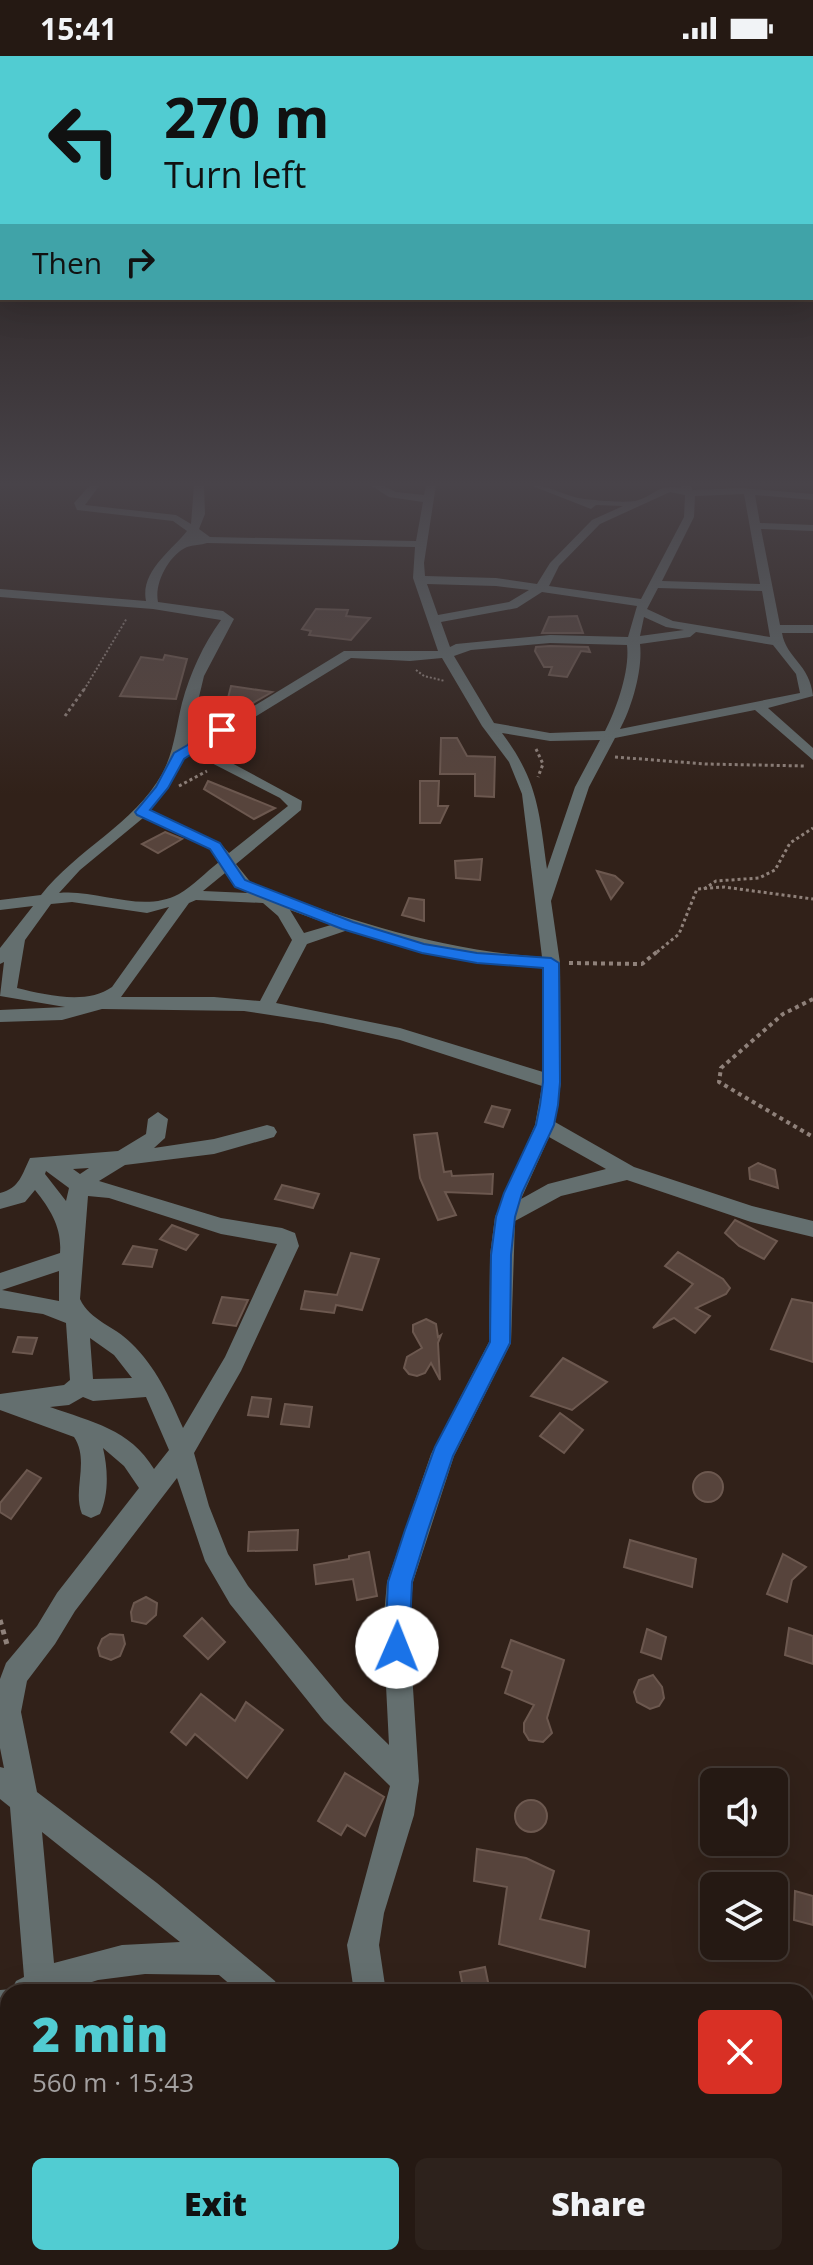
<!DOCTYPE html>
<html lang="en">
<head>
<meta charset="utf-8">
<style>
  :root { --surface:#251913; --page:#2d221c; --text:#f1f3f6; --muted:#a3a0a0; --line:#423833; --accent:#51ccd2 }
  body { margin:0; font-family:"Open Sans",sans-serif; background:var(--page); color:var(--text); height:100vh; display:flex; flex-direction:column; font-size:30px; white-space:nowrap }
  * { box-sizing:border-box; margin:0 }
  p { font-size:26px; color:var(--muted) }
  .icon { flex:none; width:44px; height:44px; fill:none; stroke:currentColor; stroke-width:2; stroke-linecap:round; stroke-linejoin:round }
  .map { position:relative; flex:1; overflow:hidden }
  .drawer { position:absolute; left:0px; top:1928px; width:814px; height:282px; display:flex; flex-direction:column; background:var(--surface); border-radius:24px 24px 0 0; box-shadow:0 8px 32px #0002,0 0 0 2px var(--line) }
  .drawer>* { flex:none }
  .banner { position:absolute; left:0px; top:0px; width:814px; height:244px; box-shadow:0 8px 32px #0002,0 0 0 2px var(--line); background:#51ccd2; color:#111; overflow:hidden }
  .buttons { position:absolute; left:700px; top:1712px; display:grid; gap:16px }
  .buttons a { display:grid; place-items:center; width:88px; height:88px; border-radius:12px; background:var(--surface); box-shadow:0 8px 32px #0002,0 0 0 2px var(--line); font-size:40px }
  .pin { position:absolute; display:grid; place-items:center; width:68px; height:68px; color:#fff; margin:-34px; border-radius:16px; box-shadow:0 4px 12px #0006 }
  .me { position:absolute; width:88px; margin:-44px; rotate:1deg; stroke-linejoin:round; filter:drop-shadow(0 0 6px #0008) }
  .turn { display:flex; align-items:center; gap:28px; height:168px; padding:0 32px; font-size:36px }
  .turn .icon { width:104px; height:104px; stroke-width:2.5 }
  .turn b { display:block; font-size:56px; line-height:68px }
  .then { display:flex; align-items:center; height:76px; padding:0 32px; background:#0003; gap:16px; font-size:30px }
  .round { display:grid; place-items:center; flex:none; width:84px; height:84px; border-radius:12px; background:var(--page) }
  .head { display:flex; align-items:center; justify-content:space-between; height:136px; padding:0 32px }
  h1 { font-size:48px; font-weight:800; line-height:60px; color:var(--accent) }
  .action { display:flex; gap:16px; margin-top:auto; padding:16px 32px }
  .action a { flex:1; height:92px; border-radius:12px; background:var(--accent); color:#111; font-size:32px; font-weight:800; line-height:92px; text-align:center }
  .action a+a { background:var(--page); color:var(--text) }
  .status { display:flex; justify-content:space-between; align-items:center; height:56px; padding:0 40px; background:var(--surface); direction:ltr }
  .status svg { height:22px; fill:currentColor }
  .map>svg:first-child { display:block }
</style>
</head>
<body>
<div class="status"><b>15:41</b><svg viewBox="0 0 49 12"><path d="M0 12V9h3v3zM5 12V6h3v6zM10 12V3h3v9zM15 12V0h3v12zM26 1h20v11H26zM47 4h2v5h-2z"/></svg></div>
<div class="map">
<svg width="813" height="2209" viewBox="0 0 813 2209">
  <rect width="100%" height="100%" fill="#312119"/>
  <g fill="#57443c" stroke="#6c584f" stroke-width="2">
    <path d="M316,553L348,554L346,560L370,562L351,584L309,579L311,575L302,573Z"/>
    <path d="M577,560L583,577H542L549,561Z"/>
    <path d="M550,590L588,591L590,596L581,595L567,621L549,619L552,611H544L535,595L536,591Z"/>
    <path d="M165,599L187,603L176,643L120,640L141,601L163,604Z"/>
    <path d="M231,630L272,636L253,647L227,646Z"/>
    <path d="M441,682H457L467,700L495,701L494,741L475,740V718H440Z"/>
    <path d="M208,725L275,752L254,763L204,733Z"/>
    <path d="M420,725H439L438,750H448L440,767H420Z"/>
    <path d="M165,776L182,783L158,797L142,788Z"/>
    <path d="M482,803L480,824L456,822L455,805Z"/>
    <path d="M597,815L615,820L623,827L611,843Z"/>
    <path d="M409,842L424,844V865L402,859Z"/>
    <path d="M492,1050L510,1054L503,1071L485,1066Z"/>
    <path d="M437,1077L444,1116L451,1115L452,1120L493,1118L492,1138L445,1136L456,1159L438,1164L420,1122L414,1079Z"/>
    <path d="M758,1107L775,1114L778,1132L750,1123L749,1112Z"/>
    <path d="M282,1129L319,1138L313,1152L275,1143Z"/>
    <path d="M735,1164L777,1185L764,1203L739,1190L725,1177Z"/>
    <path d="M172,1169L198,1179L186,1194L160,1183Z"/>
    <path d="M133,1190L157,1194L152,1211L123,1208Z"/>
    <path d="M678,1196L723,1223L730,1232L726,1238L696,1252L710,1260L695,1277L674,1262L653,1272L693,1228L665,1210Z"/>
    <path d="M351,1197L379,1203L362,1254L336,1249L334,1257L301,1253L305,1235L337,1239Z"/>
    <path d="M222,1241L248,1244L236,1270L213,1267Z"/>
    <path d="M792,1243L813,1247V1306L771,1293Z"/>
    <path d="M426,1263L436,1268L438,1281L441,1279L438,1287L440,1324L431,1307L425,1317L417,1320L409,1318L404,1312L407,1301L422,1292L413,1276V1269Z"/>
    <path d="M18,1281L37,1282L32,1298L13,1296Z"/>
    <path d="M563,1302L607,1326L572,1354L531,1340Z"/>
    <path d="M252,1341L271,1343L268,1361L248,1359Z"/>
    <path d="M285,1348L312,1351L309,1371L281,1368Z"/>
    <path d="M560,1357L583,1374L564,1397L540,1380Z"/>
    <path d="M27,1414L41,1422L11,1463L0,1456V1447Z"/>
    <circle cx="708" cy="1431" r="15"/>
    <path d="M298,1474L297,1494L248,1495L249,1476Z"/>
    <path d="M630,1484L696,1503L692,1531L624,1511Z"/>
    <path d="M369,1496L377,1540L357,1544L353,1523L316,1528L314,1509L349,1503V1500Z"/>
    <path d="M783,1498L806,1511L792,1524L787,1546L767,1538Z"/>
    <path d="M146,1541L157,1547L156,1559L146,1568L132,1565L131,1556L134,1547Z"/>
    <path d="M202,1562L225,1586L208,1603L184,1580Z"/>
    <path d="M789,1572L813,1580V1608L785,1599Z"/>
    <path d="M647,1573L666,1581L661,1603L641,1596Z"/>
    <path d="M110,1578L123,1579L125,1588L120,1600L111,1604L100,1600L98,1592L102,1583Z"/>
    <path d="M511,1584L564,1604L547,1662L552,1677L543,1686L529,1684L524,1676V1667L534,1649L505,1637L512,1615L502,1611Z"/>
    <path d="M653,1619L662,1631L664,1642L659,1650L650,1653L637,1646L634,1636L639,1624Z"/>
    <path d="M201,1638L235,1665L246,1646L283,1674L247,1722L195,1678L186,1689L171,1676Z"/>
    <path d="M345,1717L384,1741L365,1780L347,1769L341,1779L318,1765Z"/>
    <circle cx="531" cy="1760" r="16"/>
    <path d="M477,1793L526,1802L554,1815L540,1863L589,1875L585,1911L499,1888L507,1831L474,1825Z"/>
    <path d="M795,1835L813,1840V1869L794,1864Z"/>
    <path d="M485,1911L490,1936H464L460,1916Z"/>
  </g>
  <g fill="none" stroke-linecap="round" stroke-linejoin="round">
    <g stroke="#8f817a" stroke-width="2" stroke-dasharray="2 2" stroke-linecap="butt">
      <path d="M416,614L424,620L445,625"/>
      <path d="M84,634L127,562"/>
    </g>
    <g stroke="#8f817a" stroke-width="3" stroke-dasharray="3 3" stroke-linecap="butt">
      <path d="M65,660L85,632"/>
      <path d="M536,693L543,708L538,721"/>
      <path d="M615,701L705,708L806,710"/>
      <path d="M179,730L207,715"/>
      <path d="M704,833L716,825L759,822L775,814L790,787L813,772"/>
      <path d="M657,896L679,878L697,833L724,831L813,843"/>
    </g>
    <g stroke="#8f817a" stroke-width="4" stroke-dasharray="4 4" stroke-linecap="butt">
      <path d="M569,907L642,908L659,894"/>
      <path d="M813,943L783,958L721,1012L719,1026L813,1081"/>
    </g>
    <path stroke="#8f817a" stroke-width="5" stroke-dasharray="5 5" stroke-linecap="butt" d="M0,1564L8,1592"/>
    <g fill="#646f6f" fill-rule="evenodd">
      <path d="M90,429H100L85,449L176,459L191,468L194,429H204L205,458L199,473L210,481L416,485L423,446L389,441L370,429H382L396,436L424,439L426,429H436L424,507L425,520L496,522L537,528L550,507L592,464L623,450L596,449L591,453L530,429C548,429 561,438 578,442C589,444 624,447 635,445C655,440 657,427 682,432L680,429H690L693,434L741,432L813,438V444L755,439L760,467L813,469V475L761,473L780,569H813V577H782C786,602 810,608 813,640L768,652L813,692V704L755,654L615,682L589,731L551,845L560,907L561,1026L555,1066L634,1111L752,1150L813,1165V1181L751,1166L627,1124L561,1140L515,1165L511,1287L454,1400L413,1526L409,1570L419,1725L414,1759L384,1857L379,1889L386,1936H354L347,1889L390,1730L324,1665L230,1548L205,1505L177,1422L75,1555L55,1588L27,1625L21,1656L37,1736L157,1827L275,1925L280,1936H239L219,1919L145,1918L98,1924L61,1936H8V1964L0,1967V1934L12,1933L16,1925L24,1921L10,1751L0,1743V1711L4,1712L0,1692V1623L6,1607L37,1570L57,1537L139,1432L124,1410L103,1392C108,1413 109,1438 100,1458L91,1462L82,1458C72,1434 90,1405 74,1381L0,1354V1338L64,1329L70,1324L66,1267L43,1258L0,1252V1217L60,1197C62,1172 51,1154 35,1134L25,1146L0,1153V1137C20,1132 22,1118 30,1102L118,1095L146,1078L148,1063L158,1056L168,1063L165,1082L154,1092L214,1083L267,1069L274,1071L277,1076L274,1081L214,1098L125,1109L99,1125L221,1162L282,1172L295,1177L299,1190L241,1315L194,1397L209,1450L228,1498L248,1530L344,1645L389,1689L383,1570L387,1526L431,1398L489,1286L490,1199L495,1161L535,1069L542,1030L400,984L323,967L244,955L102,953L62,964L0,966V954L65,951L0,940L4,906L0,908V892L33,850L0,854V844L41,839C76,794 134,768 162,718C174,696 176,671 182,647C190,617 203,589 221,564L153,553L0,541V533L146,545C140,516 171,495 187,475L173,465L77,454L74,447ZM670,436L685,439L684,461L641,543L549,530L559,510L600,468ZM744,438L760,528L662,525L694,461L695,440ZM207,487L415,491L413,522L438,595H344L187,691L204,620L234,563L223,555L158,546C154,527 169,499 187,491C193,489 201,489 207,487ZM427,528L496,530L529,534L509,546L438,559ZM658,532L762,535L770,581L673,565L647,553ZM542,536L637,550L628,581L550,579L456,588L450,591L441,566L517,552ZM644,561L666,571L684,574L640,580ZM696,576L773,589L796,618L800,637L620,673C632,651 643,613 640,588L690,581ZM550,587L627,589C630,614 617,652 605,675L550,677L494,667L454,600L471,594ZM351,602L410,605L442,602L482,670L509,706L522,738L542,901C439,894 347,864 252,828L236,808L301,754L302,745L204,692ZM502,677L550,685L600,684L575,731L547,813C539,755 538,725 502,677ZM194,698L280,742L288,750L229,797L220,787L150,754L168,732L184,701ZM143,762L210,793L219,806C206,816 193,830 179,838C142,858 98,833 59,837L80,814ZM225,817L235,830L248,837L203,835ZM196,844L263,847L278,860L292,884L260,945L214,941H121L189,847ZM72,846L147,857L169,851L112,931C87,949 46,939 17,932L25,884L51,848ZM290,854L331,869L304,877ZM348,874L432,898L542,912L543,1016L400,972L276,947L307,888ZM549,1081L606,1113L548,1128L521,1143ZM89,1112L80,1118L73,1113ZM46,1115L69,1132L66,1145L45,1118ZM88,1140L109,1142L221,1178L277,1188L225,1301L183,1372C169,1340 156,1311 131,1287C115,1270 90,1265 80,1243ZM59,1215V1245L2,1234ZM90,1282L114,1299L132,1322L93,1323ZM83,1341L93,1345L146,1341L169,1394L154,1413C130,1373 92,1366 50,1351L69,1349ZM42,1776L180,1886L122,1889L54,1907Z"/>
      <path d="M0,2107L8,2110V2157L0,2154Z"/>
      <path d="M19,2202H55L56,2209H20Z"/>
      <path d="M544,2202H583L586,2209H547Z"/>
    </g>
  </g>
  <linearGradient id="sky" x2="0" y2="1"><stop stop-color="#1b120e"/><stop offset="0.58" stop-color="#484349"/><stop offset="1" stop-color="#484349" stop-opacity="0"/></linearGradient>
  <rect width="813" height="738" fill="url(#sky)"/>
  <path fill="#1a73e8" stroke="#114b97" stroke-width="2" d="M217,672L228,674L184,703L168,732L150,754L220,787L245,824L353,866L424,888L477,897L551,902L559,907L560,1026L558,1049L554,1069L522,1137L515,1161L511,1199L510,1287L453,1400L428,1474L412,1526L409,1591L405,1600L397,1603L388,1600L385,1591L388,1526L405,1474L435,1391L490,1286L491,1199L496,1161L504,1137L536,1069L540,1049L543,1026V912L477,907L422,897L342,873L235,831L210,793L137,759L135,756L156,731L174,697Z"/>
</svg>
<div class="buttons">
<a><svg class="icon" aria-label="sound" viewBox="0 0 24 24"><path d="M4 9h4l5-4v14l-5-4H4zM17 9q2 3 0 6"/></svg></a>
<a><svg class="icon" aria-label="layers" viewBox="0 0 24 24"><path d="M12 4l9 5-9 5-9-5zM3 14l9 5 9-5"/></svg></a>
</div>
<div class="pin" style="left:222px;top:674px;background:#d93025"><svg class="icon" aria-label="arrive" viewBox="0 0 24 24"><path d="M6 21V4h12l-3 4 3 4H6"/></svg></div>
<svg class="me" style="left:397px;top:1591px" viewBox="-20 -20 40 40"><circle r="19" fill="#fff"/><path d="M0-13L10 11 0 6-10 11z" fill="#1a73e8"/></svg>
<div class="banner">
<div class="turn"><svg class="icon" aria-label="left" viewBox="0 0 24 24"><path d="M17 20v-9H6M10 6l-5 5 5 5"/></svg><div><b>270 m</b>Turn left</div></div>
<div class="then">Then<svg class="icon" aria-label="right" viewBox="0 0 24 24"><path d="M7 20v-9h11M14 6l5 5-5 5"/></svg></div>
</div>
<section class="drawer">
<div class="head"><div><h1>2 min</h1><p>560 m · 15:43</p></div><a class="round" style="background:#d93025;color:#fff"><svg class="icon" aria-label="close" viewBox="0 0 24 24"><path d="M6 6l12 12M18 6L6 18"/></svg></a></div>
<div class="action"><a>Exit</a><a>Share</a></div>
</section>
</div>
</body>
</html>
